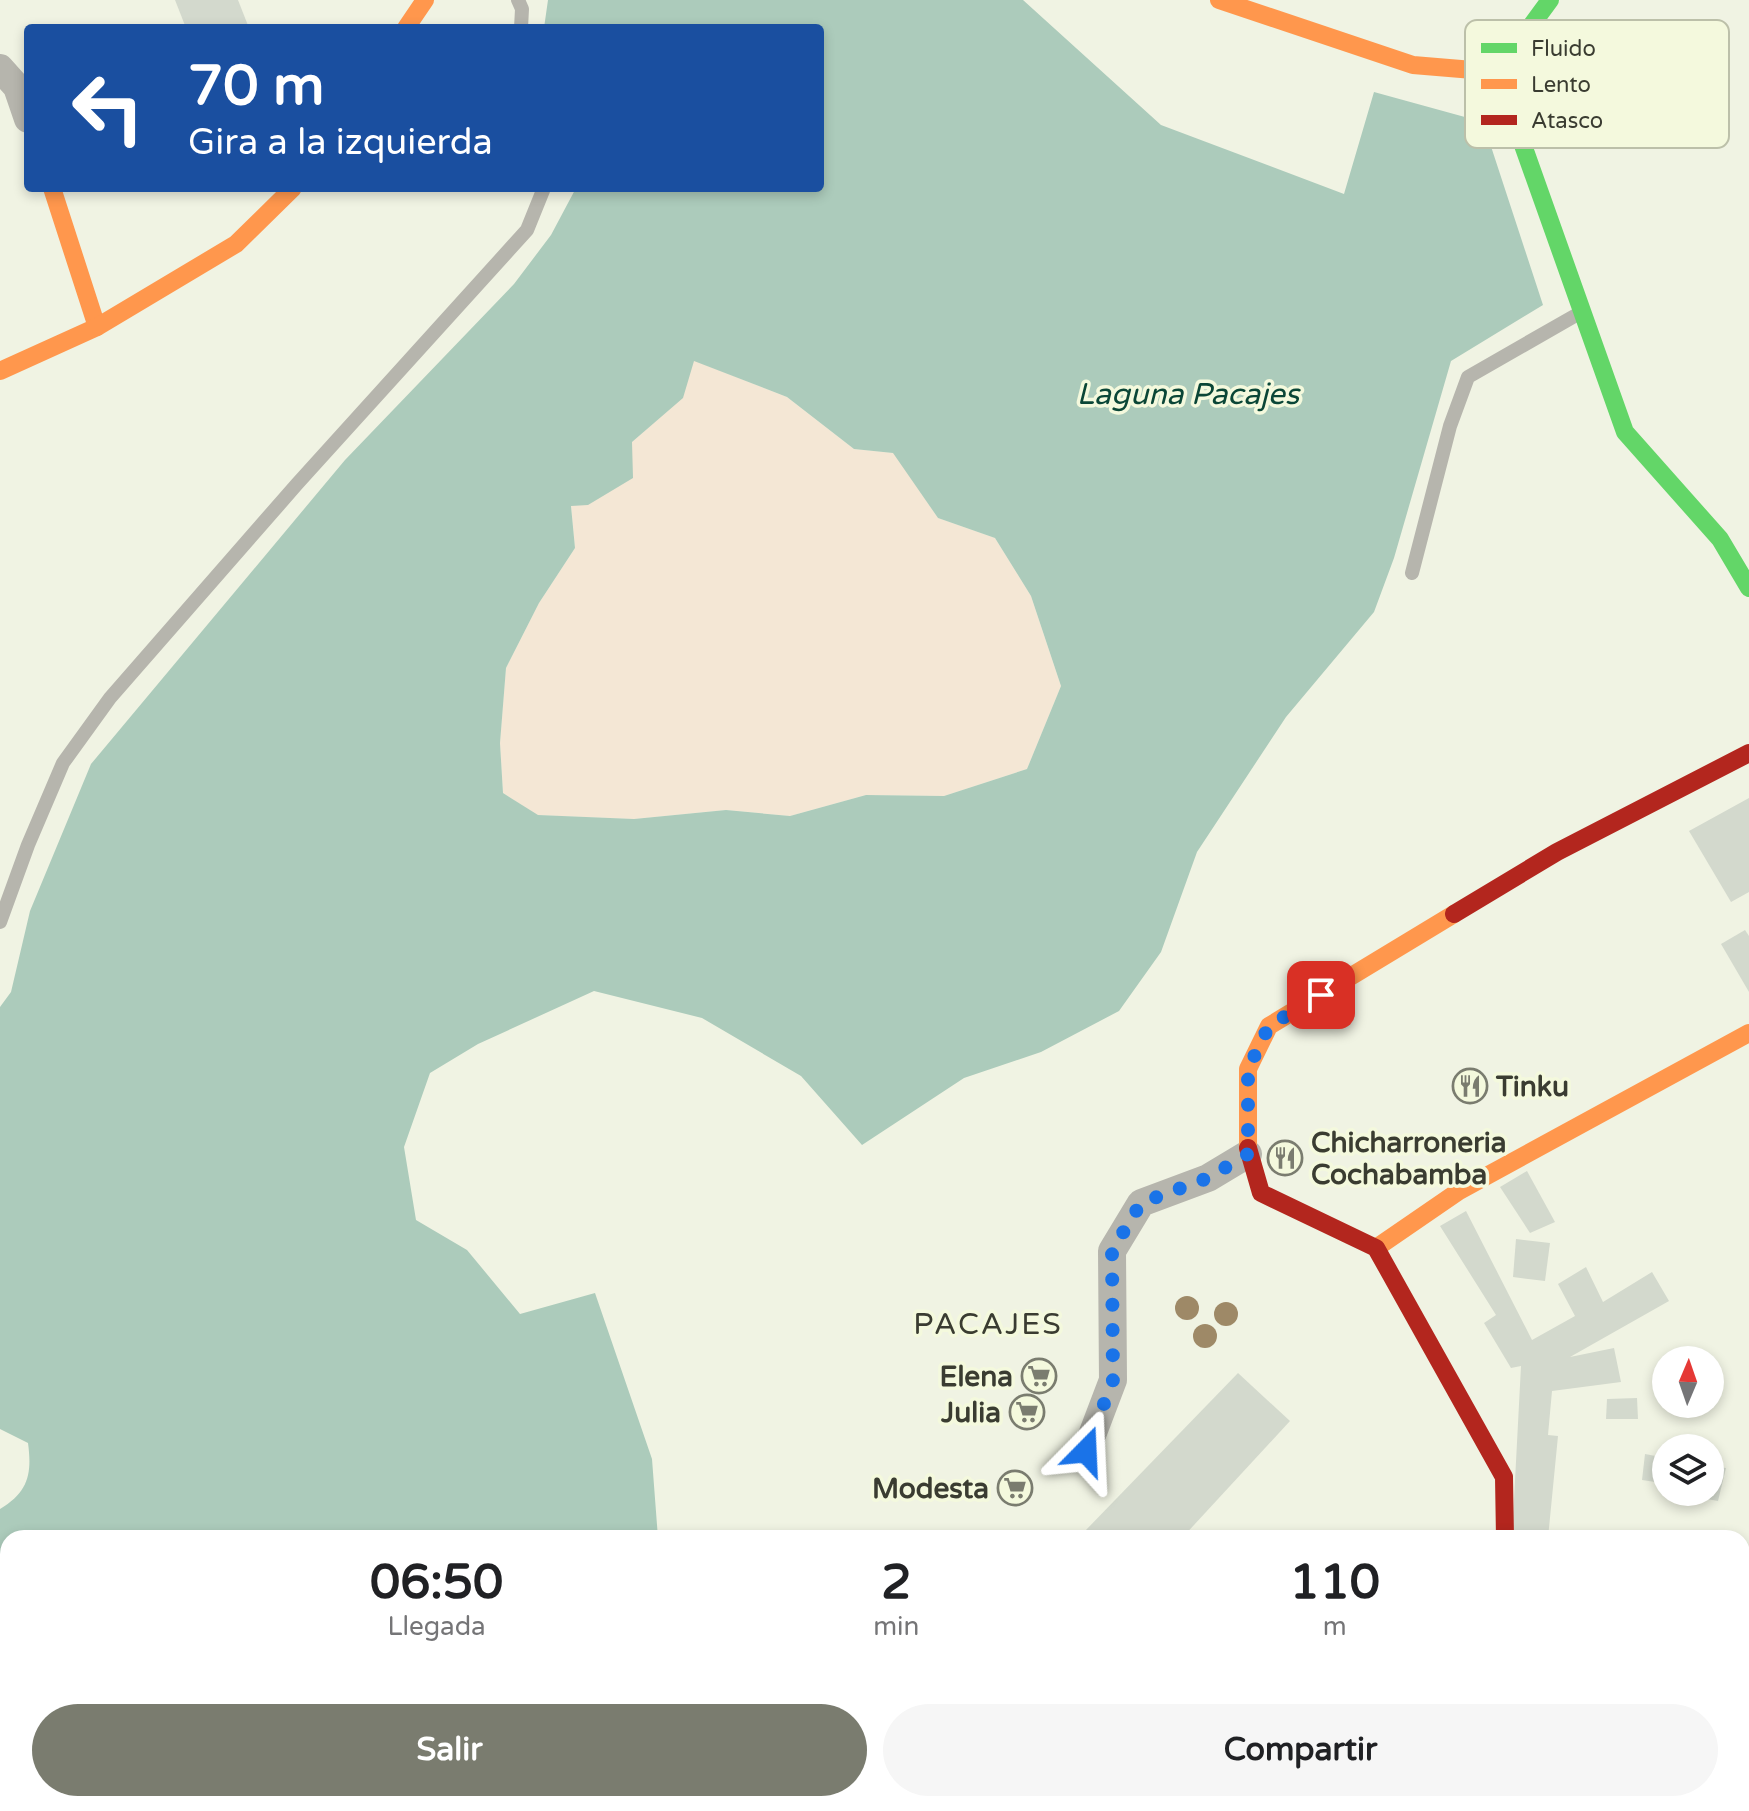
<!DOCTYPE html>
<html lang="es">
<head>
<meta charset="utf-8">
<style>
  :root { --surface:#fff; --page:#f6f6f6; --text:#202124; --muted:#757577; --accent:#7a7c6f }
  body { margin:0; font-family:"Varela Round",sans-serif; background:var(--page); color:var(--text); height:100vh; display:flex; flex-direction:column; font-size:30px; white-space:nowrap }
  * { box-sizing:border-box; margin:0 }
  p { font-size:26px; color:var(--muted) }
  .icon { flex:none; width:44px; height:44px; fill:none; stroke:currentColor; stroke-width:2; stroke-linecap:round; stroke-linejoin:round }
  .map { position:relative; flex:1; overflow:hidden }
  .details { position:absolute; left:0px; top:1530px; width:1750px; height:282px; display:flex; flex-direction:column; background:var(--surface); border-radius:24px 24px 0 0; box-shadow:0 4px 12px #0003 }
  .details>* { flex:none }
  .guide { position:absolute; left:24px; top:24px; width:800px; height:168px; border-radius:8px; box-shadow:0 4px 12px #0003; background:#1a4fa0; color:#fff; overflow:hidden }
  .needle { width:52px; rotate:2deg }
  .buttons { position:absolute; left:1652px; top:1346px; display:grid; gap:16px }
  .buttons a { display:grid; place-items:center; width:72px; height:72px; border-radius:50%; background:var(--surface); box-shadow:0 4px 12px #0003; font-size:40px }
  .pin { position:absolute; display:grid; place-items:center; width:68px; height:68px; color:#fff; margin:-34px; border-radius:16px; box-shadow:0 4px 12px #0006 }
  .me { position:absolute; width:88px; margin:-44px; rotate:21deg; stroke-linejoin:round; filter:drop-shadow(0 0 6px #0008) }
  .turn { display:flex; align-items:center; gap:28px; height:168px; padding:0 32px; font-size:36px }
  .turn .icon { width:104px; height:104px; stroke-width:2.5 }
  .turn b { display:block; font-size:56px; line-height:68px }
  .eta { display:flex; justify-content:space-evenly; align-items:center; height:136px; text-align:center }
  .eta b { font-size:48px; font-weight:800; line-height:56px }
  .cta { display:flex; gap:16px; margin-top:auto; padding:16px 32px }
  .cta a { flex:1; height:92px; border-radius:48px; background:var(--accent); color:#fff; font-size:32px; font-weight:800; line-height:92px; text-align:center }
  .cta a+a { background:var(--page); color:var(--text) }
  .map>svg:first-child { display:block }
</style>
</head>
<body>
<div class="map">
<svg width="1749" height="1811" viewBox="0 0 1749 1811">
  <rect width="100%" height="100%" fill="#f0f3e3"/>
  <g fill="#f4e7d5">
    <path d="M693,360L787,397L854,449L894,453L938,518L995,538L1031,596L1061,686L1027,769L944,796L866,795L790,816L726,810L634,819L537,815L503,793L500,743L506,668L539,603L575,548L571,505L632,442L682,398Z"/>
    <path d="M121,1804H237L242,1811H76Z"/>
    <path d="M270,1804H387L389,1811H274Z"/>
    <path d="M485,1804H595L593,1811H491Z"/>
  </g>
  <g fill="#accbbb" fill-rule="evenodd">
    <path d="M548,0H1023L1161,125L1344,194L1374,92L1483,122L1543,305L1451,361L1394,558L1374,612L1286,717L1197,852L1161,952L1119,1011L1041,1052L964,1078L862,1145L801,1076L702,1018L594,991L478,1044L430,1073L404,1147L416,1220L467,1250L520,1314L595,1293L652,1459L658,1538H8V1804H121L76,1811H0V1509C29,1492 32,1473 28,1443L0,1429V1007L11,992L30,911L91,764L345,460L514,284L551,235L576,188H820V28H544ZM694,361L787,397L854,449L893,453L938,518L995,538L1031,596L1061,686L1027,769L944,796L866,795L790,816L726,810L634,819L538,815L503,793L500,743L506,668L539,603L575,548L571,506L588,505L633,478L632,442L683,398Z"/>
    <path d="M387,1804H485L491,1811H389Z"/>
    <path d="M595,1804H1205L1209,1811H593Z"/>
  </g>
  <g fill="#d3d9cd">
    <path d="M175,0H238L249,28H186Z"/>
    <path d="M1749,798V892L1731,902L1689,831Z"/>
    <path d="M1745,930L1749,936V992L1721,944Z"/>
    <path d="M1527,1171L1555,1222L1530,1233L1500,1187Z"/>
    <path d="M1466,1211L1532,1340L1575,1316L1558,1284L1586,1267L1603,1302L1652,1272L1669,1301L1570,1357L1614,1348L1621,1382L1552,1391L1548,1435L1558,1436L1548,1538H1512L1521,1366L1511,1368L1484,1323L1496,1315L1440,1226Z"/>
    <path d="M1516,1239L1550,1243L1545,1281L1513,1277Z"/>
    <path d="M1238,1373L1290,1421L1182,1538H1091L1085,1531Z"/>
    <path d="M1637,1398L1638,1419H1606L1607,1399Z"/>
    <path d="M1645,1454L1666,1458V1491L1662,1483L1642,1480Z"/>
    <path d="M1710,1466L1726,1468L1718,1501L1679,1494L1710,1492Z"/>
  </g>
  <g fill="none" stroke-linecap="round" stroke-linejoin="round">
    <g stroke="#b6b5ad" stroke-width="14">
      <path d="M518,0L522,9L521,28"/>
      <path d="M1412,573L1450,426L1468,377L1578,314"/>
      <path d="M0,922L28,845L63,763L110,698L297,484L527,230L544,188"/>
    </g>
    <g stroke="#b6b5ad" stroke-width="28">
      <path d="M0,68L17,87L28,119"/>
      <path d="M1086,1451L1113,1380L1112,1251L1141,1203L1208,1178L1248,1154"/>
      <path d="M1742,1598L1749,1593"/>
      <path d="M1562,1804L1567,1811"/>
      <path d="M1369,1811L1388,1804"/>
    </g>
    <g stroke="#63d668" stroke-width="18">
      <path d="M1497,72L1625,432L1720,539L1749,588"/>
      <path d="M1497,72L1550,0"/>
    </g>
    <g stroke="#ff974d" stroke-width="18">
      <path d="M1219,0L1413,65L1497,72"/>
      <path d="M406,28L425,0"/>
      <path d="M52,188L97,327"/>
      <path d="M0,371L97,327L236,244L293,188"/>
      <path d="M1248,1148V1069L1269,1026L1454,914"/>
      <path d="M1376,1248L1459,1191L1749,1033"/>
    </g>
    <g stroke="#b3261e" stroke-width="18">
      <path d="M1454,914L1557,852L1749,753"/>
      <path d="M1248,1148L1261,1193L1376,1248L1504,1477L1505,1538"/>
    </g>
  </g>
  <g fill="#9e8967">
    <circle cx="1187" cy="1308" r="12"/>
    <circle cx="1226" cy="1314" r="12"/>
    <circle cx="1205" cy="1336" r="12"/>
  </g>
  <g fill="none" stroke-linecap="round" stroke-linejoin="round">
    <path stroke="#1a73e8" stroke-width="14" stroke-dasharray="0 25.2" d="M1086,1451L1113,1380L1112,1251L1141,1203L1208,1178L1248,1154V1069L1269,1026L1321,995"/>
  </g>
  <defs>
    <g id="restaurant-ring" transform="scale(1.8)"><circle r="9.5" fill="#f4f9dd" stroke="#7a7c6f" stroke-width="1.5"/><path d="M-5-6h1v4h1v-4h1v4h1v-4h1v5L-1.5 .5V6h-2V.5L-5-1ZM5-6V6H3V1.5H1.5Q1.5-4 5-6Z" fill="#7a7c6f"/></g>
    <g id="supermarket-ring" transform="scale(1.8)"><circle r="9.5" fill="#f4f9dd" stroke="#7a7c6f" stroke-width="1.5"/><path d="M-6-5.5h2.5l.6 2H6L4.5 2H-2.5L-4.4-4H-6ZM-1.5 3.2a1.3 1.3 0 1 0 .1 0ZM3 3.2a1.3 1.3 0 1 0 .1 0Z" fill="#7a7c6f"/></g>
  </defs>
  <g fill-rule="evenodd">
    <use href="#restaurant-ring" x="1470" y="1086"/>
    <use href="#restaurant-ring" x="1285" y="1158"/>
    <use href="#supermarket-ring" x="1039" y="1376"/>
    <use href="#supermarket-ring" x="1027" y="1412"/>
    <use href="#supermarket-ring" x="1015" y="1488"/>
  </g>
  <g text-anchor="middle" stroke-width="7" stroke-linejoin="round" paint-order="stroke">
    <g font-size="28" font-weight="bold" fill="#3a3c31" stroke="#f4f9dd" text-anchor="end">
      <text x="1496" y="1096" text-anchor="start">Tinku</text>
      <text x="1311" y="1152" text-anchor="start">Chicharroneria<tspan x="1311" dy="32">Cochabamba</tspan></text>
      <text x="1013" y="1386">Elena</text>
      <text x="1001" y="1422">Julia</text>
      <text x="989" y="1498">Modesta</text>
    </g>
    <g font-size="30" font-style="italic" fill="#0a4636" stroke="#f4f9dd">
      <text x="1188" y="404">Laguna Pacajes</text>
    </g>
    <g font-size="30" letter-spacing="2" fill="#3a3c31" stroke="#f4f9dd">
      <text x="988" y="1334">PACAJES</text>
    </g>
  </g>
  <rect x="1465" y="20" width="264" height="128" rx="12" fill="#f4f9dd" stroke="#bcc0a9" stroke-width="2"/>
  <rect x="1481" y="43" width="36" height="10" fill="#63d668"/>
  <rect x="1481" y="79" width="36" height="10" fill="#ff974d"/>
  <rect x="1481" y="115" width="36" height="10" fill="#b3261e"/>
  <g font-size="22" fill="#3a3c31">
    <text x="1531" y="56">Fluido</text>
    <text x="1531" y="92">Lento</text>
    <text x="1531" y="128">Atasco</text>
  </g>
</svg>
<div class="buttons">
<a><svg class="needle" viewBox="-14 -14 28 28"><path d="M0-13l5 13h-10z" fill="#e53935"/><path d="M0 13l5-13h-10z" fill="#757577"/></svg></a>
<a><svg class="icon" aria-label="layers" viewBox="0 0 24 24"><path d="M12 4l9 5-9 5-9-5zM3 14l9 5 9-5"/></svg></a>
</div>
<div class="pin" style="left:1321px;top:995px;background:#d93025"><svg class="icon" aria-label="arrive" viewBox="0 0 24 24"><path d="M6 21V4h12l-3 4 3 4H6"/></svg></div>
<svg class="me" style="left:1086px;top:1451px" viewBox="-20 -20 40 40"><path d="M0-17L14 15 0 8-14 15z" fill="#1a73e8" stroke="#fff" stroke-width="4"/></svg>
<div class="guide">
<div class="turn"><svg class="icon" aria-label="left" viewBox="0 0 24 24"><path d="M17 20v-9H6M10 6l-5 5 5 5"/></svg><div><b>70 m</b>Gira a la izquierda</div></div>
</div>
<section class="details">
<div class="eta">
<div><b>06:50</b><p>Llegada</p></div>
<div><b>2</b><p>min</p></div>
<div><b>110</b><p>m</p></div>
</div>
<div class="cta"><a>Salir</a><a>Compartir</a></div>
</section>
</div>
</body>
</html>
